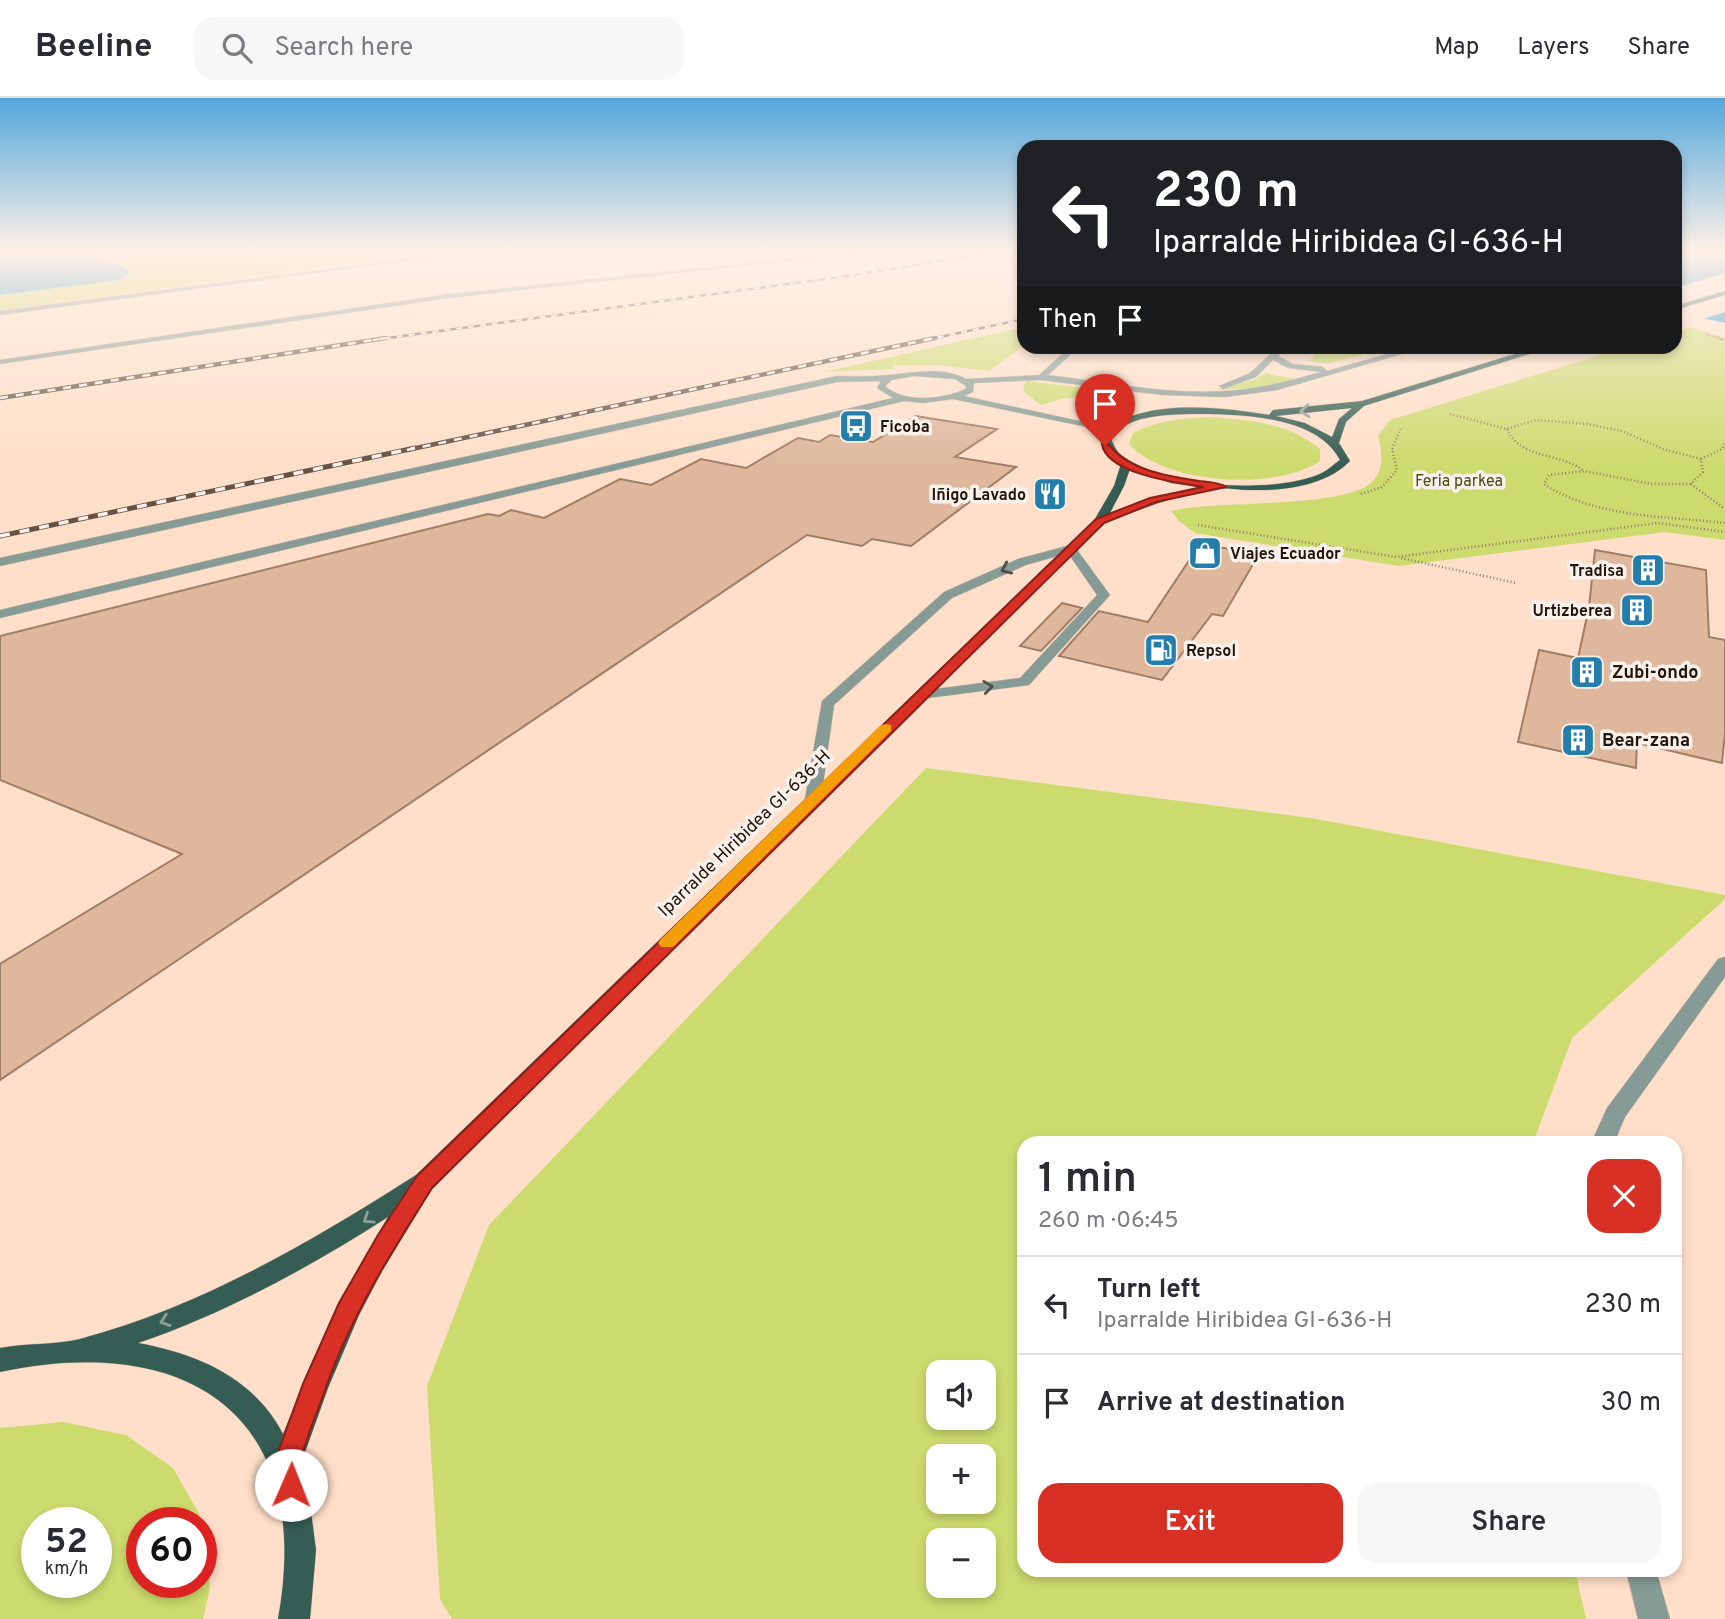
<!DOCTYPE html>
<html lang="en">
<head>
<meta charset="utf-8">
<style>
  :root { --surface:#fff; --page:#f7f7f7; --text:#2b2b33; --muted:#7c7c81; --line:#e1e1e2; --accent:#d93025 }
  body { margin:0; font-family:Overpass,sans-serif; background:var(--page); color:var(--text); height:100vh; display:flex; flex-direction:column; font-size:26px; white-space:nowrap }
  * { box-sizing:border-box; margin:0 }
  p { font-size:23px; color:var(--muted) }
  .icon { flex:none; width:38px; height:38px; fill:none; stroke:currentColor; stroke-width:2; stroke-linecap:round; stroke-linejoin:round }
  .map { position:relative; flex:1; overflow:hidden }
  .side { position:absolute; left:1017px; top:1038px; width:665px; height:441px; display:flex; flex-direction:column; background:var(--surface); border-radius:21px; box-shadow:0 4px 10px #0003 }
  .side>* { flex:none }
  .guide { position:absolute; left:1017px; top:42px; width:665px; height:214px; border-radius:21px; box-shadow:0 4px 10px #0003; background:#202124; color:#fff; overflow:hidden }
  .controls { position:absolute; left:926px; top:1262px; display:grid; gap:14px }
  .controls a { display:grid; place-items:center; width:70px; height:70px; border-radius:14px; background:var(--surface); box-shadow:0 4px 10px #0003; font-size:35px }
  .speed { position:absolute; left:21px; top:1409px; display:flex; gap:14px; font-size:35px; font-weight:700; text-align:center }
  .speed>* { display:grid; place-content:center; width:91px; height:91px; border-radius:50%; background:var(--surface); box-shadow:0 4px 10px #0003; line-height:1 }
  .speed small { font-size:18px; font-weight:400 }
  .speed .limit { border:10px solid #d22; background:#fff; color:#111 }
  .pin { position:absolute; display:grid; place-items:center; width:60px; height:60px; color:#fff; margin:-72px -30px; border-radius:50% 50% 50% 0; rotate:-45deg; box-shadow:0 0 7px #0007 }
  .pin .icon { rotate:45deg }
  .me { position:absolute; width:77px; margin:-38px; rotate:1deg; stroke-linejoin:round; filter:drop-shadow(0 0 5px #0008) }
  .turn { display:flex; align-items:center; gap:24px; height:147px; padding:0 21px; font-size:32px }
  .turn .icon { width:91px; height:91px; stroke-width:2.5 }
  .turn b { display:block; font-size:49px; line-height:60px }
  .then { display:flex; align-items:center; height:66px; padding:0 21px; background:#0003; gap:14px; font-size:26px }
  .round { display:grid; place-items:center; flex:none; width:74px; height:74px; border-radius:21px; background:var(--page) }
  .head { display:flex; align-items:center; justify-content:space-between; height:119px; padding:0 21px }
  h1 { font-size:42px; font-weight:600; line-height:52px }
  .primary-button { display:flex; gap:14px; margin-top:auto; padding:14px 21px }
  .primary-button a { flex:1; height:80px; border-radius:21px; background:var(--accent); color:#fff; font-size:28px; font-weight:600; line-height:80px; text-align:center }
  .primary-button a+a { background:var(--page); color:var(--text) }
  ul { padding:0; list-style:none }
  li { display:flex; align-items:center; gap:21px; height:98px; padding:0 21px; border-top:2px solid var(--line) }
  li div { flex:1 }
  li b { display:block; font-size:26px }
  li em { font-style:normal }
  header { display:flex; align-items:center; gap:42px; box-sizing:border-box; height:98px; padding:0 35px; background:var(--surface); border-bottom:2px solid var(--line) }
  header strong { font-size:33px }
  nav { display:flex; gap:38px; margin-inline-start:auto; font-size:24px }
  .search { width:490px; height:63px; background:var(--page); display:flex; align-items:center; gap:18px; box-sizing:border-box; padding:0 24px; border-radius:21px; color:var(--muted); font-size:26px }
  .map>svg:first-child { display:block }
</style>
</head>
<body>
<header>
<strong>Beeline</strong>
<div class="search"><svg class="icon" aria-label="search" viewBox="0 0 24 24"><circle cx="10" cy="10" r="6"/><path d="M15 15l6 6"/></svg>Search here</div>
<nav><a>Map</a><a>Layers</a><a>Share</a></nav>
</header>
<div class="map">
<svg width="1725" height="1521" viewBox="0 0 1725 1521">
  <rect width="100%" height="100%" fill="#ffdfc9"/>
  <g fill="#ccdb6e" fill-rule="evenodd">
    <path d="M113,154H179L213,162L271,164L363,154H439L0,212V197L120,182L129,174L120,167L93,160Z"/>
    <path d="M1024,229V248L989,273L935,267H892L894,271L824,274Z"/>
    <path d="M1690,229L1725,240V442L1665,434L1399,468L1195,435L1180,424L1171,413C1216,402 1344,411 1372,384C1385,371 1382,354 1378,338L1390,322L1626,249L1675,248V233Z"/>
    <path d="M1322,249V248L1390,249L1327,266L1309,263Z"/>
    <path d="M1265,275L1296,281L1253,290L1214,292L1254,282Z"/>
    <path d="M1027,283L1120,294L1062,301L1041,307L1024,294L1023,287Z"/>
    <path d="M1211,319C1250,322 1289,325 1320,351V363C1276,393 1166,387 1129,346L1133,335C1158,322 1183,320 1211,319Z"/>
    <path d="M926,670L1311,720L1725,797V801L1572,940L1533,1045H1024V1472H1575L1586,1521H452L440,1501L427,1288L489,1127ZM938,1274H984V1320H938ZM938,1358H984V1404H938ZM938,1442H984V1488H938Z"/>
    <path d="M63,1324L126,1337L173,1370L202,1421L210,1490L203,1521H0V1330ZM37,1424H96V1484H37ZM142,1424H201V1484H142Z"/>
  </g>
  <g fill="#1593cb">
    <path d="M0,154H113L94,160L120,167L130,175L120,182L0,197Z"/>
    <path d="M1675,154H1725V225L1675,214Z"/>
  </g>
  <path fill="#ffdfc9" d="M1725,175V214L1700,222L1675,217V190Z"/>
  <g fill="#deb79d" stroke="#a17d65" stroke-width="2">
    <path d="M916,318L997,331L955,359L1016,369L911,448L872,441L862,448L807,437L0,982V866L182,756L0,682V538L488,416L499,418L511,412L544,420L620,381L651,387L701,361L746,370L798,340L819,344L830,337L873,344Z"/>
    <path d="M1200,446L1259,456L1223,518L1212,516L1162,582L1059,558L1099,513L1148,524Z"/>
    <path d="M1595,452L1706,472L1709,539L1725,542V635L1722,665L1637,645L1636,670L1518,644L1539,552L1578,560L1589,509Z"/>
    <path d="M1062,505L1082,510L1041,553L1020,548Z"/>
  </g>
  <g fill="none" stroke-linecap="round" stroke-linejoin="round">
    <g stroke="#d7bba7" stroke-width="1">
      <g id="minor">
        <path d="M459,154H473L0,217V213Z"/>
        <path d="M854,154H871L449,200L0,266V262L449,196Z"/>
        <path d="M1071,248H1080L1048,277C1106,284 1167,297 1226,293C1258,291 1290,283 1321,274L1288,270L1273,262L1256,279L1223,291L1219,288L1250,275L1279,248H1288L1278,258L1293,266L1323,269L1327,273L1415,248H1430L1277,292L1225,299L1162,297L1041,282L974,285L973,294L964,298L1116,331L1111,334L953,301L923,305L904,303L0,520V512L893,300L877,290L881,283L837,284L0,468V460L837,278C854,278 871,279 888,277C913,275 943,268 966,281L1039,277ZM914,278L955,281L966,288V291C943,301 905,306 885,288L892,282Z"/>
        <path d="M1071,447L1075,449L1110,497L1029,587L920,601L913,597L920,593L1020,580L1097,497L1068,455L1026,467L952,500L834,607L821,701L813,706L807,704L805,701L822,603L944,494L1018,461Z"/>
        <path d="M1725,859V879L1625,1019L1614,1045H1591L1607,1010L1718,861Z"/>
        <path d="M1626,1472H1656L1670,1521H1638Z"/>
      </g>
    </g>
    <g stroke="#d7bba7" stroke-width="1">
      <g id="major">
        <path d="M1725,193V197L1675,212V208Z"/>
        <path d="M1541,248H1555L1364,308L1346,324L1339,345L1350,363C1326,388 1283,393 1249,392C1237,392 1222,389 1211,391C1176,397 1139,412 1104,425L432,1091L382,1173L359,1217L328,1290L299,1371L310,1406L316,1452L310,1521H278C315,1318 189,1234 0,1274V1250C26,1245 55,1247 80,1241C200,1209 311,1144 416,1077L1095,421L1114,388L1121,366L1111,360L1100,339C1134,298 1223,309 1269,317L1273,312L1362,303ZM1352,310L1339,321L1332,339L1305,325L1276,318ZM1190,316C1235,316 1317,316 1340,362C1334,366 1328,372 1322,375C1274,397 1163,390 1121,357C1116,353 1113,345 1110,339C1131,317 1162,317 1190,316ZM1130,371L1171,385L1198,389L1150,400L1110,415L1124,388ZM388,1119L338,1206L283,1336C254,1280 198,1256 138,1245C226,1215 310,1169 388,1119Z"/>
      </g>
    </g>
    <path stroke="#927b6b" stroke-width="2" stroke-dasharray="1 2" stroke-linecap="butt" d="M1706,236L1724,242"/>
    <g stroke="#927b6b" stroke-width="2.5" stroke-dasharray="1 2.5" stroke-linecap="butt">
      <path d="M1718,240L1725,242"/>
      <path d="M1450,316L1507,331L1536,322L1587,326L1622,333L1663,351L1701,361"/>
      <path d="M1507,331C1520,362 1561,354 1584,373"/>
      <path d="M1725,346L1722,351L1701,361L1703,374L1691,386H1651L1584,373L1549,377L1544,386C1595,420 1666,418 1725,425"/>
      <path d="M1691,386L1725,411"/>
      <path d="M1361,396L1382,389L1397,372L1392,351L1401,330"/>
      <path d="M1198,427L1396,459L1658,425L1725,434"/>
      <path d="M1401,460L1516,485"/>
    </g>
    <use href="#minor" fill="#869b95" fill-rule="evenodd"/>
    <use href="#major" fill="#355d53" fill-rule="evenodd"/>
    <g stroke="#655245" stroke-width="2.5">
      <g id="rail-far2">
        <path d="M373,242L847,178L998,154"/>
        <path d="M926,242L1024,221"/>
      </g>
    </g>
    <g stroke="#655245" stroke-width="4.5">
      <g id="rail-far1">
        <path d="M0,300L386,240"/>
        <path d="M407,352L935,240"/>
      </g>
    </g>
    <g stroke="#655245" stroke-width="5">
      <path id="rail" d="M0,438L415,350"/>
    </g>
    <use href="#rail-far2" stroke="#f9f1ec" stroke-width="2" stroke-dasharray="6" stroke-linecap="butt"/>
    <use href="#rail-far1" stroke="#f9f1ec" stroke-width="2.5" stroke-dasharray="8" stroke-linecap="butt"/>
    <use href="#rail" stroke="#f9f1ec" stroke-width="3.5" stroke-dasharray="10" stroke-linecap="butt"/>
  </g>
  <defs><path id="oneway-chevron" d="M-2-3.5L2.5 0L-2 3.5" fill="none" stroke-width="1.6" stroke-linecap="round" stroke-linejoin="round" transform="scale(1.75)"/></defs>
  <g stroke="#8da098">
    <use href="#oneway-chevron" transform="translate(1305 313) rotate(175)"/>
    <use href="#oneway-chevron" transform="translate(368 1121) rotate(146)"/>
    <use href="#oneway-chevron" transform="translate(165 1223) rotate(161)"/>
  </g>
  <g stroke="#4f5149">
    <use href="#oneway-chevron" transform="translate(1006 471) rotate(156)"/>
    <use href="#oneway-chevron" transform="translate(988 589) rotate(-7)"/>
  </g>
  <linearGradient id="sky" x2="0" y2="1"><stop stop-color="#53a7dc"/><stop offset="0.42" stop-color="#fff1e7"/><stop offset="1" stop-color="#fff1e7" stop-opacity="0"/></linearGradient>
  <rect width="1725" height="367" fill="url(#sky)"/>
  <path fill="#d93025" stroke="#8d1f18" stroke-width="2" d="M1102,346H1108C1130,373 1167,378 1199,383C1208,384 1219,384 1226,389L1156,404L1104,425L432,1090C392,1153 351,1218 326,1289C318,1314 305,1340 300,1366C298,1378 306,1383 300,1397L291,1400L281,1397L273,1368L303,1286L339,1205L378,1137L417,1078L1096,421L1150,400L1204,389C1179,385 1106,376 1102,346Z"/>
  <path fill="#f59e0b" d="M886,626L891,627V633L673,849H661L658,845L661,841L881,627Z"/>
  <defs>
    <g id="bus-square" transform="scale(1.75)"><rect x="-9" y="-9" width="18" height="18" rx="4" fill="#237eac" stroke="#f9f1ec"/><path d="M-5-6H5V4H4V6H2V4H-2V6H-4V4H-5ZM-3.5-4V0h7V-4ZM-3.5 1.2v1.5H-2V1.2ZM2 1.2v1.5H3.5V1.2Z" fill="#fff"/></g>
    <g id="restaurant-square" transform="scale(1.75)"><rect x="-9" y="-9" width="18" height="18" rx="4" fill="#237eac" stroke="#f9f1ec"/><path d="M-5-6h1v4h1v-4h1v4h1v-4h1v5L-1.5 .5V6h-2V.5L-5-1ZM5-6V6H3V1.5H1.5Q1.5-4 5-6Z" fill="#fff"/></g>
    <g id="shop-square" transform="scale(1.75)"><rect x="-9" y="-9" width="18" height="18" rx="4" fill="#237eac" stroke="#f9f1ec"/><path d="M-5-2.5h2.3a2.7 3.5 0 0 1 5.4 0H5L5.5 6h-11ZM-1.5-2.5h3a1.5 2.3 0 0 0-3 0Z" fill="#fff"/></g>
    <g id="building-square" transform="scale(1.75)"><rect x="-9" y="-9" width="18" height="18" rx="4" fill="#237eac" stroke="#f9f1ec"/><path d="M-4-6H4V6H1V3H-1V6H-4ZM-2.5-4.3h1.7v1.8h-1.7ZM.8-4.3h1.7v1.8H.8ZM-2.5-1h1.7V.8h-1.7ZM.8-1h1.7V.8H.8Z" fill="#fff"/></g>
    <g id="fuel-square" transform="scale(1.75)"><rect x="-9" y="-9" width="18" height="18" rx="4" fill="#237eac" stroke="#f9f1ec"/><path d="M-5.5-6h7V0h2V4h1.3V-2.5L3-4.5l.8-.8L6-3V5H2.5V1h-1V6h-7ZM-4.2-4.7v3.2H.2V-4.7Z" fill="#fff"/></g>
  </defs>
  <g fill-rule="evenodd">
    <use href="#bus-square" x="856" y="328"/>
    <use href="#restaurant-square" x="1050" y="396"/>
    <use href="#shop-square" x="1205" y="455"/>
    <use href="#building-square" x="1648" y="472"/>
    <use href="#building-square" x="1637" y="512"/>
    <use href="#fuel-square" x="1161" y="552"/>
    <use href="#building-square" x="1587" y="574"/>
    <use href="#building-square" x="1578" y="642"/>
  </g>
  <g text-anchor="middle" stroke-width="7" stroke-linejoin="round" paint-order="stroke">
    <g font-size="16" font-weight="bold" fill="#22150b" stroke="#f9f1ec" text-anchor="start">
      <text x="880" y="334">Ficoba</text>
      <text x="1026" y="402" text-anchor="end">Iñigo Lavado</text>
      <text x="1230" y="461">Viajes Ecuador</text>
      <text x="1624" y="478" text-anchor="end">Tradisa</text>
      <text x="1612" y="518" text-anchor="end">Urtizberea</text>
      <text x="1186" y="558">Repsol</text>
    </g>
    <g font-size="16" fill="#444b13" stroke="#f9f1ec">
      <text x="1459" y="388">Feria parkea</text>
    </g>
    <g font-size="18" font-weight="bold" fill="#22150b" stroke="#f9f1ec" text-anchor="start">
      <text x="1612" y="580">Zubi-ondo</text>
      <text x="1602" y="648">Bear-zana</text>
    </g>
    <g font-size="18" fill="#22150b" stroke="#f9f1ec">
      <text transform="translate(744 735) rotate(-44)" y="6">Iparralde Hiribidea GI-636-H</text>
    </g>
  </g>
</svg>
<div class="controls">
<a><svg class="icon" aria-label="sound" viewBox="0 0 24 24"><path d="M4 9h4l5-4v14l-5-4H4zM17 9q2 3 0 6"/></svg></a>
<a>+</a>
<a>−</a>
</div>
<div class="speed"><div>52<small>km/h</small></div><div class="limit">60</div></div>
<div class="pin" style="left:1105px;top:348px;background:#d93025"><svg class="icon" aria-label="arrive" viewBox="0 0 24 24"><path d="M6 21V4h12l-3 4 3 4H6"/></svg></div>
<svg class="me" style="left:291px;top:1387px" viewBox="-20 -20 40 40"><circle r="19" fill="#fff"/><path d="M0-13L10 11 0 6-10 11z" fill="#d93025"/></svg>
<div class="guide">
<div class="turn"><svg class="icon" aria-label="left" viewBox="0 0 24 24"><path d="M17 20v-9H6M10 6l-5 5 5 5"/></svg><div><b>230 m</b>Iparralde Hiribidea GI-636-H</div></div>
<div class="then">Then<svg class="icon" aria-label="arrive" viewBox="0 0 24 24"><path d="M6 21V4h12l-3 4 3 4H6"/></svg></div>
</div>
<section class="side">
<div class="head"><div><h1>1 min</h1><p>260 m · 06:45</p></div><a class="round" style="background:#d93025;color:#fff"><svg class="icon" aria-label="close" viewBox="0 0 24 24"><path d="M6 6l12 12M18 6L6 18"/></svg></a></div>
<ul>
<li><svg class="icon" aria-label="left" viewBox="0 0 24 24"><path d="M17 20v-9H6M10 6l-5 5 5 5"/></svg><div><b>Turn left</b><p>Iparralde Hiribidea GI-636-H</p></div><em>230 m</em></li>
<li><svg class="icon" aria-label="arrive" viewBox="0 0 24 24"><path d="M6 21V4h12l-3 4 3 4H6"/></svg><div><b>Arrive at destination</b></div><em>30 m</em></li>
</ul>
<div class="primary-button"><a>Exit</a><a>Share</a></div>
</section>
</div>
</body>
</html>
